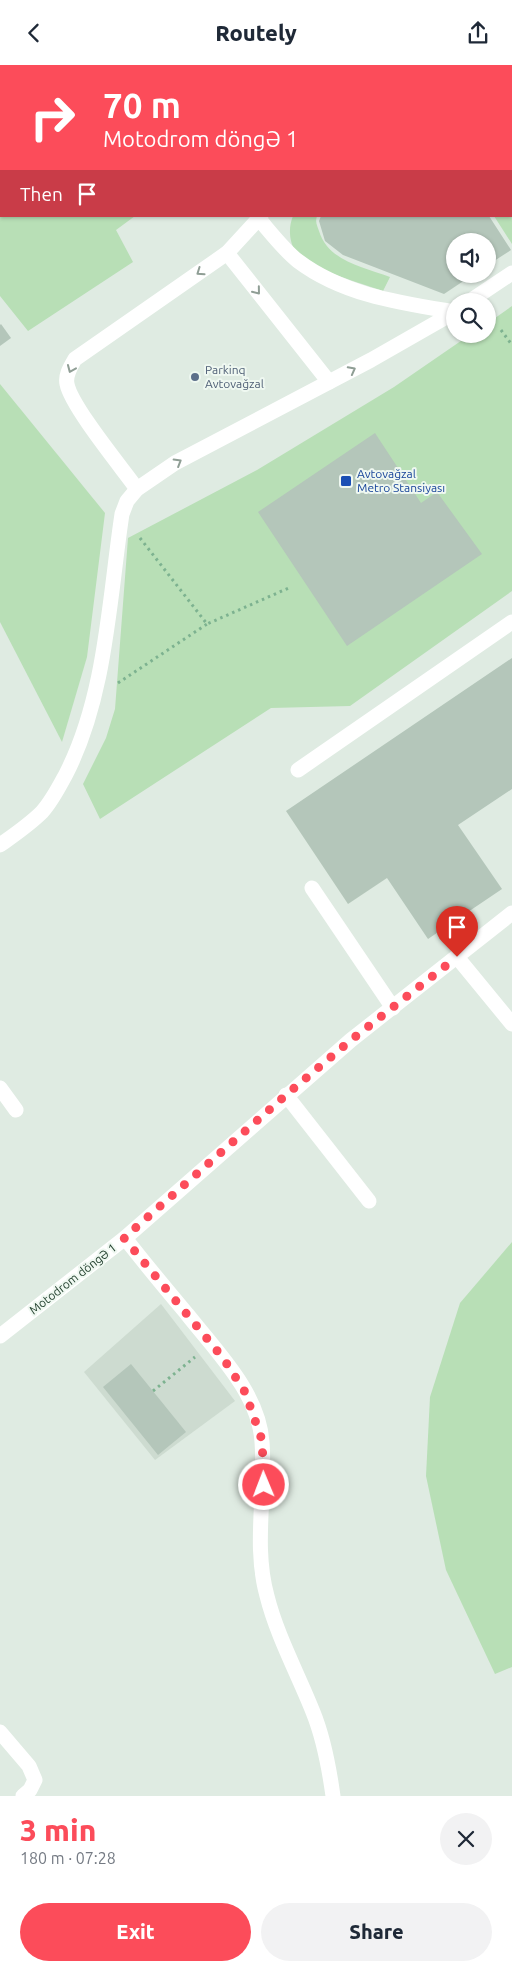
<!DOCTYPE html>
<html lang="en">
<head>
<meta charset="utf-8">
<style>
  :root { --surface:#fff; --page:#f2f2f3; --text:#1f2937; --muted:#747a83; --accent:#fc4c5a }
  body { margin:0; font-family:Ubuntu,sans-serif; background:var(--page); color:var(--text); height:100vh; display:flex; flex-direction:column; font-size:19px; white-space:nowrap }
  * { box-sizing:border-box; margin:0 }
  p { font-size:16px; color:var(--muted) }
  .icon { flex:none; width:28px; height:28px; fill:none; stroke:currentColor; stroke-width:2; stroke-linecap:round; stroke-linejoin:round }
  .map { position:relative; height:1731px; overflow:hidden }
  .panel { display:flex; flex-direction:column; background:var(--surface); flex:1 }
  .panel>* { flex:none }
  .hud { position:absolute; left:0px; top:0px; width:512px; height:152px; box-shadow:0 1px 4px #0004; background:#fc4c5a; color:#fff; overflow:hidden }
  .controls { position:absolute; left:446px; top:168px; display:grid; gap:10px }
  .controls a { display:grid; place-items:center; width:50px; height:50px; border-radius:50%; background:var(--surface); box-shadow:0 1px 4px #0004; font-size:25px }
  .pin { position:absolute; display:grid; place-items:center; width:42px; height:42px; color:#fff; margin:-51px -21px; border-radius:50% 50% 50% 0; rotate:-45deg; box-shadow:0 0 5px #0007 }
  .pin .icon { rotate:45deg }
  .me { position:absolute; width:55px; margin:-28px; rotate:359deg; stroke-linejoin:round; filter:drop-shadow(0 0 4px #0008) }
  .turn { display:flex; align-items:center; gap:18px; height:105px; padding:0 20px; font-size:22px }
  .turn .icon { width:65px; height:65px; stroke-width:2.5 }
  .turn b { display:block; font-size:35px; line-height:42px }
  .then { display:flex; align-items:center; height:48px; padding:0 20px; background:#0003; gap:10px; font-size:19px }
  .round { display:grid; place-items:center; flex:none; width:52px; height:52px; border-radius:26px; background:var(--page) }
  .summary { display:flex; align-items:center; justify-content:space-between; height:85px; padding:0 20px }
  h1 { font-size:30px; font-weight:800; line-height:38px; color:var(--accent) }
  .button { display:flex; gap:10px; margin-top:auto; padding:10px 20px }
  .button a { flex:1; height:58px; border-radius:30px; background:var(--accent); color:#fff; font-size:20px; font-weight:800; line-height:58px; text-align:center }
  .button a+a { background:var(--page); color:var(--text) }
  header { display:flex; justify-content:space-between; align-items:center; height:65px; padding:0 20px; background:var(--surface); font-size:22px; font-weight:800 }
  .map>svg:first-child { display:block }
</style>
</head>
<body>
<header><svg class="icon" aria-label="back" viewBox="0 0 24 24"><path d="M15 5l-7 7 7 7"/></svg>Routely<svg class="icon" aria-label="share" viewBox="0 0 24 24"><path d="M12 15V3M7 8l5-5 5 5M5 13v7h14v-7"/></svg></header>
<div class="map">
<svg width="512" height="1731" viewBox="0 0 512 1731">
  <rect width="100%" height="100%" fill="#dfebe2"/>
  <path fill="#cddbd0" d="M161,1239L235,1336L155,1395L84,1307Z"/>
  <g fill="#b8dfb6">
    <path d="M53,0H281L283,1H51Z"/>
    <path d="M0,31L1,151H135L116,165L133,197L28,266L0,231Z"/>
    <path d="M511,99H512V179L494,151H511Z"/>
    <path d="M293,151H317C315,157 317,160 319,166C328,196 363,202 390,212L383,226C364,219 307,203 297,189C289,178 288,163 293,151Z"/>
    <path d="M512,241V526L350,641L271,643L100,754L83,719L106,673L115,644L128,473L257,405L394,322L471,269H488V258Z"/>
    <path d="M0,319L105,448L87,592L62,677L0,557Z"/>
    <path d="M512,1177V1602L495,1609L446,1505L426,1411L430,1332L460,1238Z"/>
  </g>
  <g fill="#b4c6ba">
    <path d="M321,151H489L511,185L488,200V176H455V209H474L444,229L343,190L325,176L319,156Z"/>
    <path d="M1,259L11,273L0,281V260Z"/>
    <path d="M375,368L421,438L437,427L482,489L347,581L258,447Z"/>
    <path d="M512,593V724L458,760L502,824L428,874L387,813L348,839L286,746Z"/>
    <path d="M131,1299L186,1367L158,1390L103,1322Z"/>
  </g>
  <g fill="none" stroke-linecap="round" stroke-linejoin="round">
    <g stroke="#7db290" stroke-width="3" stroke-dasharray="2.5 4" stroke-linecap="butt">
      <path d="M501,265L512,280"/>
      <path d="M140,473L207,559L291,522"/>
      <path d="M118,618L207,559"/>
      <path d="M153,1326L195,1292"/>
    </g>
    <g stroke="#fff" stroke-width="15">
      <path d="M360,0L363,1"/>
      <path d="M453,1L455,0"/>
      <path d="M511,49H512"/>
      <path d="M259,154C271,168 284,185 298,196C343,230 401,238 455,247"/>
      <path d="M227,188L329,317"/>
      <path d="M470,236L512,208"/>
      <path d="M137,424C122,403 71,341 67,319C65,310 71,301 75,294L227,188L261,151"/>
      <path d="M298,705L512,557"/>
      <path d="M0,780C14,770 29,760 42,747C52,736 59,722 66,709C106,631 109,535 122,449L127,436L137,424L175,398L371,295L455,247"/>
      <path d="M312,823L393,943"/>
      <path d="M457,892L512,959"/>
      <path d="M0,1023L16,1045"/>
      <path d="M286,1030L369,1136"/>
      <path d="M125,1173C145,1199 166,1224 187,1249C216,1286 259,1328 262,1377C266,1429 253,1481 267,1531C277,1571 298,1609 313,1647C324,1674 329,1702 333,1731"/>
      <path d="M0,1271L125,1173L351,975L512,848"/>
      <path d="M0,1667L29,1701L35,1715L30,1725L23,1731"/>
    </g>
  </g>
  <defs><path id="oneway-chevron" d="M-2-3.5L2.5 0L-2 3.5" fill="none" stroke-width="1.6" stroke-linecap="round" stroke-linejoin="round" transform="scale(1.25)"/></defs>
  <g stroke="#8f9e95">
    <use href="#oneway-chevron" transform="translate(200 207) rotate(145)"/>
    <use href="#oneway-chevron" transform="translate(257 226) rotate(51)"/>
    <use href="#oneway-chevron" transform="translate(71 304) rotate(113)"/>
    <use href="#oneway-chevron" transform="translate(352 305) rotate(-28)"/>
    <use href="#oneway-chevron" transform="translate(178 397) rotate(-31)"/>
  </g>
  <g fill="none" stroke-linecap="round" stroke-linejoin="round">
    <path stroke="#fc4c5a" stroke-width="9" stroke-dasharray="0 16.2" d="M264,1420L262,1375L245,1327L223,1293L124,1173L286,1030L351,975L457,892"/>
  </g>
  <circle fill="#5c6f8a" stroke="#eff8f1" stroke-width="2" cx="195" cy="312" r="5"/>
  <rect fill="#1a4fb4" stroke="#eff8f1" stroke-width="2" x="340" y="410" width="12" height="12" rx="2.5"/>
  <g text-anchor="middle" stroke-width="4" stroke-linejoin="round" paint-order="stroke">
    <g font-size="12" fill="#4e5e75" stroke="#eff8f1" text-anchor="start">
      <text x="205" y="309">Parkinq<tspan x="205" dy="14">Avtovağzal</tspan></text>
    </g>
    <g font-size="12" fill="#164399" stroke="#eff8f1" text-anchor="start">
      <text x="357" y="413">Avtovağzal<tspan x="357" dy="14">Metro Stansiyası</tspan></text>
    </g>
    <g font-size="12" fill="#1f3d2b" stroke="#eff8f1">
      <text transform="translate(73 1214) rotate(-38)" y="4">Motodrom döngə 1</text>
    </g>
  </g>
</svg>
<div class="controls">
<a><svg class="icon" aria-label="sound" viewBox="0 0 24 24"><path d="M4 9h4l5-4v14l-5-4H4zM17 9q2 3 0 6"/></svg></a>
<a><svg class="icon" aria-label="search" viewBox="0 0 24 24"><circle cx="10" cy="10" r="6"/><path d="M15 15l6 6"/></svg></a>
</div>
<div class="pin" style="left:457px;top:892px;background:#d93025"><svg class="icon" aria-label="arrive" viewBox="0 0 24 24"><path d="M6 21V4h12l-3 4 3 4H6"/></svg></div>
<svg class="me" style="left:264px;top:1420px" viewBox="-20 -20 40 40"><circle r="17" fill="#fc4c5a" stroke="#fff" stroke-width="3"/><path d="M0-11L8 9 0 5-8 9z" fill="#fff"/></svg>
<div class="hud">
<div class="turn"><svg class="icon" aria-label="right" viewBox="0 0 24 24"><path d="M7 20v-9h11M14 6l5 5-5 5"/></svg><div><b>70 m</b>Motodrom döngə 1</div></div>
<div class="then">Then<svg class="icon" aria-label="arrive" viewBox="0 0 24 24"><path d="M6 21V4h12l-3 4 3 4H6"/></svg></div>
</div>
</div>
<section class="panel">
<div class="summary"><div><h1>3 min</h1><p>180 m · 07:28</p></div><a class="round"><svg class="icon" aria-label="close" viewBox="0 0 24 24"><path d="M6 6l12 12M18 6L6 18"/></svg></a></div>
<div class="button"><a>Exit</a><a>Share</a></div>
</section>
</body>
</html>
